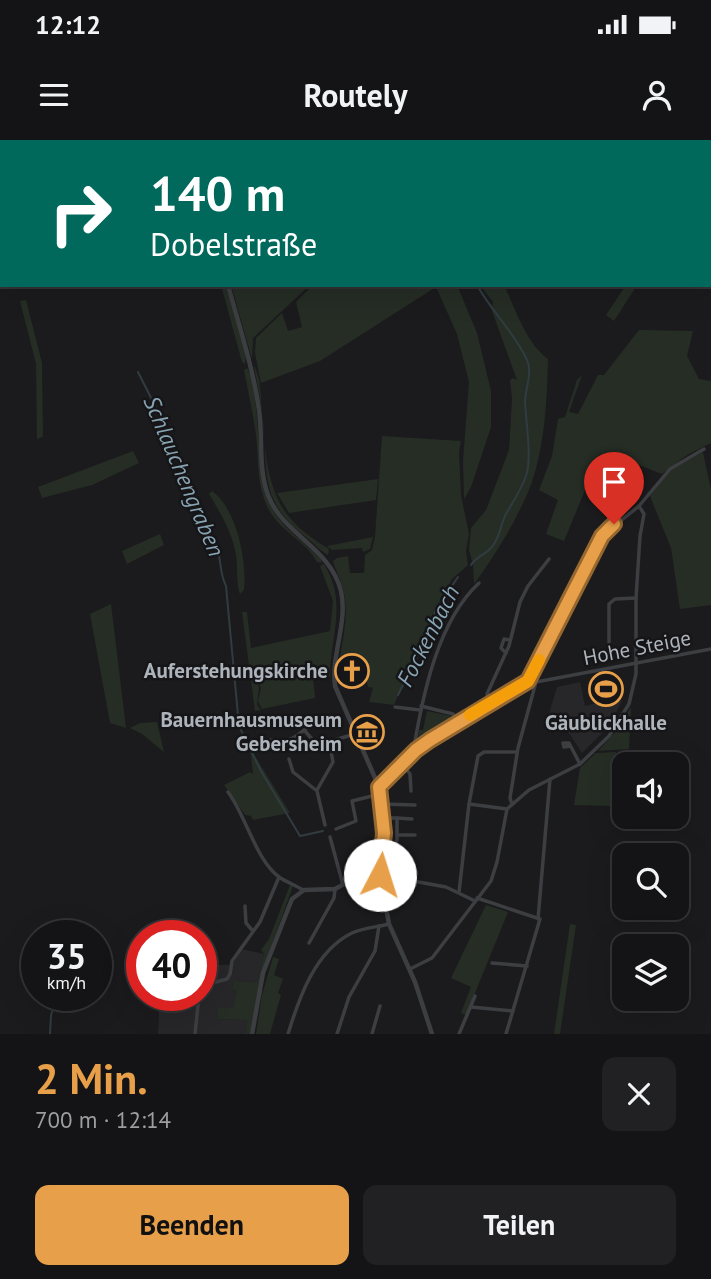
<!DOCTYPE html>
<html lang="de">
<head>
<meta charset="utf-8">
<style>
  :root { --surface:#141416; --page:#212123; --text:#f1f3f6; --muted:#9d9ea1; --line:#333335; --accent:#e7a049 }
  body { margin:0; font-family:"PT Sans",sans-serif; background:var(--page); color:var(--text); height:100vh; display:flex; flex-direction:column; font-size:26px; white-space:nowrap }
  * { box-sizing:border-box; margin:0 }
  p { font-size:23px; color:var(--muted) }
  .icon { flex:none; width:38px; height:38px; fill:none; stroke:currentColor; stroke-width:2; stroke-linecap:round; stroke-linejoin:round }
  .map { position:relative; height:894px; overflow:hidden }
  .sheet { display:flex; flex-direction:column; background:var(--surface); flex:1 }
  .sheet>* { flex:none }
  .hud { position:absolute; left:0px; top:0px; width:712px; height:147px; box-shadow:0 7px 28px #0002,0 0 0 2px var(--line); background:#00695c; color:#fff; overflow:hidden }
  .fabs { position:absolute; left:612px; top:612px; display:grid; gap:14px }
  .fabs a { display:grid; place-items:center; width:77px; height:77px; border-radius:14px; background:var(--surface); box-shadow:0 7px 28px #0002,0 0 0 2px var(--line); font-size:35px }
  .speed { position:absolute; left:21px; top:780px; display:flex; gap:14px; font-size:35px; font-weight:700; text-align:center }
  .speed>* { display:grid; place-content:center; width:91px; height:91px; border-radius:50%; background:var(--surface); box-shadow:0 7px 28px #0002,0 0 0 2px var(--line); line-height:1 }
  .speed small { font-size:18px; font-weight:400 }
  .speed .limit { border:10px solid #d22; background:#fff; color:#111 }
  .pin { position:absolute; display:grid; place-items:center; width:60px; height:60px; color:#fff; margin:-72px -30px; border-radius:50% 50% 50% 0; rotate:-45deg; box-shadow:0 0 7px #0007 }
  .pin .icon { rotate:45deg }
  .me { position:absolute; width:77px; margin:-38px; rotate:5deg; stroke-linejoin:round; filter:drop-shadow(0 0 5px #0008) }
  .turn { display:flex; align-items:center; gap:24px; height:147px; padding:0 35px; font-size:32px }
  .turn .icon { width:91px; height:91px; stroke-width:2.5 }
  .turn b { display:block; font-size:49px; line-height:60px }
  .round { display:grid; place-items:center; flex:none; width:74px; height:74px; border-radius:14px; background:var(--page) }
  .head { display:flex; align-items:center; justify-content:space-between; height:119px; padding:0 35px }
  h1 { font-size:42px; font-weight:800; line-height:52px; color:var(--accent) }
  .primary-button { display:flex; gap:14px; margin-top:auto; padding:14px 35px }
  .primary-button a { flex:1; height:80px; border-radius:14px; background:var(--accent); color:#111; font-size:28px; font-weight:800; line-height:80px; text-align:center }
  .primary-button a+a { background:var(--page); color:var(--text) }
  .status { display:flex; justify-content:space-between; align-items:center; height:49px; padding:0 35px; background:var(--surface); direction:ltr }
  .status svg { height:19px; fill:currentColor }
  header { display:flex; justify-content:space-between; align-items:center; height:91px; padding:0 35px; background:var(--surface); font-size:32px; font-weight:800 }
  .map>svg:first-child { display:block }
</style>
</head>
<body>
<div class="status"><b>12:12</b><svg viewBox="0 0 49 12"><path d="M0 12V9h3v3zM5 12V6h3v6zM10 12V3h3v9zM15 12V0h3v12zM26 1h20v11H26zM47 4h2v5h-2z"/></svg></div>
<header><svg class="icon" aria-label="menu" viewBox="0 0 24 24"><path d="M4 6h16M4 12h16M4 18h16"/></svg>Routely<svg class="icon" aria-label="person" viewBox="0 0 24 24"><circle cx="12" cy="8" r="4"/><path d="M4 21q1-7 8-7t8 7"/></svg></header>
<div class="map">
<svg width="711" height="894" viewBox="0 0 711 894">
  <rect width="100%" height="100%" fill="#1b1b1d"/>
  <g fill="#27272a">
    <path d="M580,542L585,566L605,561H622L609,586L582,613L569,593L558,584L550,593L545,587L557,547Z"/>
    <path d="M241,809L264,814L257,842L233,841L232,850L236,851L233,869L219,867L217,879L247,880L245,894H158L160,856H201V825H232Z"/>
  </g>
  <g fill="#252d25">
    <path d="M221,145H226L246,215L245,224L242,222Z"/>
    <path d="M231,145H310L253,198L252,219Z"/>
    <path d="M313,145H457L477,193L491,251V287L471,347L464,359L463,321L469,242L457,194L436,147L320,221L261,243L255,213L256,198L282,173L288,191L302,187L296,162Z"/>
    <path d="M480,145H504C516,170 526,203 548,219C547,260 545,303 532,342C520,375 495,416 474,444L473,425L469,410L471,388L486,370L509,310L512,259L510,240L513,238L517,240L492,171L493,162Z"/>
    <path d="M626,145H637L614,181L606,175Z"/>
    <path d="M26,160L42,223L43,297L37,299L36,224L20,161Z"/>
    <path d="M639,190L693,191L687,216L699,239L711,241V303L687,315L662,334L634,323L621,360L588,343L564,401L546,394L558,360L539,350L552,316L558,279L565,277L577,240L582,235L569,272L578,274L598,235H604Z"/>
    <path d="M254,227H255L259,239C265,282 260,346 291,379C301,391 316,401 329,409L328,415C320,411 314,403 307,398C259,361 268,334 263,281C261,263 258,245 254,227Z"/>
    <path d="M247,228C252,236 254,248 255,259C260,294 257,332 271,365C281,389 306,402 322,421L321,423L317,422C306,401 281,392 269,370C256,345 259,321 256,295C253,273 248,251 244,230Z"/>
    <path d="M382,296L461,301L459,311L461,355L469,394L466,411L468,425L452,439L435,469L394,565L369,562L373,548L368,547L365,534L357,533L356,522L345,527H338C342,503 349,477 344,453C342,442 336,432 333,421L337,418L348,416L350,433H364L365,415L372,410L375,397Z"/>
    <path d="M133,311L139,323L92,345L42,358L38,347Z"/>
    <path d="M703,312L711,350V465L680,469L671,408L650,356L668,332Z"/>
    <path d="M378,339L376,360L289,373L277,353Z"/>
    <path d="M212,351C237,369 247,421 244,450L240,454C236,445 238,427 236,415C232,392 221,374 209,354Z"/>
    <path d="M160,394L164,405L127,424L122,411Z"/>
    <path d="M373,397L370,409L363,412L362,408L332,410L327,406Z"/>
    <path d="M324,424C348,462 330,497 330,537H313L315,558L262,569L258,561L261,548L255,536L259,548L257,565L261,570L255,571L242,472H247L251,508L330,491L333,461L320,426Z"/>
    <path d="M111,464L126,588L110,583L90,474Z"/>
    <path d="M631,567L629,609L598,611L618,589Z"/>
    <path d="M427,571L451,576L453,582L420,603L418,600L419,590H423Z"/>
    <path d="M157,582L164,612L142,594L130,588L140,583Z"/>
    <path d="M250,608L290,673L253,680L251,676L245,675L224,645L250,632L253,634Z"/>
    <path d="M616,612L615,666L574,665L580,628L596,613Z"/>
    <path d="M290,745L293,746L263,829L250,894H245L247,880L217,879L218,867L233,868L236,851L232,850L233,841L257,842L264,814L261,810L269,799Z"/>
    <path d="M486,765L508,772L466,875L461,873L471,847L451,838Z"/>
    <path d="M570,784L576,785L560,894H554Z"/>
    <path d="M273,817L279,819L274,835L283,839L278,853L281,855L270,894H256L262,855Z"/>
  </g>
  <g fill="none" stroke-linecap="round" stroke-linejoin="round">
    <g stroke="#313c41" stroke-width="2">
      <path d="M408,0V2"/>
      <path d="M138,232C165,286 194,339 208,398H214C222,413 218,431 226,446L239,586L261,631L300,696L323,691"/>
      <path d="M471,425C477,415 489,414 494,404C500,395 501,384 506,374C513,362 521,350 526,336C532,319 526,282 525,262C525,249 533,233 527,220C515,193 491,171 477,145"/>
      <path d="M398,555L419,513L436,469L458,437"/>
      <path d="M50,894L51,875L58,856"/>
    </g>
    <g stroke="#3c3e42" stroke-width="3.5">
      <path d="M609,510V464L615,459L636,458"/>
      <path d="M506,513L501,508L504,499L510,500"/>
      <path d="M528,541L536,542L711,509"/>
      <path d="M489,563L487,554L509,506L520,462L528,446L549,419"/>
      <path d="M421,566L453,574L460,582"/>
      <path d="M395,567L420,570"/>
      <path d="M305,591L317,605L355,594"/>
      <path d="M269,600C299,603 297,593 319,578"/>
      <path d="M570,606L564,607L563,603H569L580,624"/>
      <path d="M416,610L414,607C423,554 438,481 479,443"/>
      <path d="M289,619L293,632L317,651L325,685"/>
      <path d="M402,623L410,634L411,651"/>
      <path d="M379,647L402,623L430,600L528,541L602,396L639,366L670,329L704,309"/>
      <path d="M317,650L333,622L329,601"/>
      <path d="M228,652C246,676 256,720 279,737C286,742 295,745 303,750"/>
      <path d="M382,664L415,665"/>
      <path d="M469,664L507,669"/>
      <path d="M512,664L510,658L518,608L536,542"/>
      <path d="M397,678L412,679"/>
      <path d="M336,689L356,681L352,661L380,654"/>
      <path d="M398,695H415"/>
      <path d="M330,697L343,745"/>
      <path d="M383,706L394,705L397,700V678H383"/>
      <path d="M380,735L446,747L475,761"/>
      <path d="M459,752L469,664L478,616L484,612H517"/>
      <path d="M477,758L540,779L506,894"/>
      <path d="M245,766L246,783L252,790"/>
      <path d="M538,779L550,639"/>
      <path d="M309,803L334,758L335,749"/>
      <path d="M492,823L527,826"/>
      <path d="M410,829L432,818L491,741L497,722L507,669L529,650L580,624L609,596L629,564L636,534V458L640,396L644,374L639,366"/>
      <path d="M201,846L227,839L230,834L232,821L260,782L279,737"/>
      <path d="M471,867L513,871"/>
      <path d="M195,894L199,856"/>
      <path d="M288,894C299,858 315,811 352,793C363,788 377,787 389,784"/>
      <path d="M337,894L349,857L375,811L379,786"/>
      <path d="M372,894L380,866"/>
      <path d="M459,894L475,856"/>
    </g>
    <g stroke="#3c3e42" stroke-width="4.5">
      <path d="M187,0V2"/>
      <path d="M228,145C239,186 253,227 259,270C263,298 258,328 268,355C283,395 330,407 341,451C348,483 331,514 335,546L379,647L384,693L380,735L389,784L415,842L432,894"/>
      <path d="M252,894L263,833L292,759L304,750L335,749L373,728L379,727"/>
    </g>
  </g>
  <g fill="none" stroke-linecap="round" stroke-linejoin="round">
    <g stroke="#96682f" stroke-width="18">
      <path id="route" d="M380,735L384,693L379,647L416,610L430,600L528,541L602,396L614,384"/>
    </g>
    <use href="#route" stroke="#e7a049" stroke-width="12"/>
    <path stroke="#f59e0b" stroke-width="12" d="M470,575L528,541L539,520"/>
  </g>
  <defs>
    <g id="church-ring" transform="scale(1.75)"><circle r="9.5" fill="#161618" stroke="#e7a049" stroke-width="1.5"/><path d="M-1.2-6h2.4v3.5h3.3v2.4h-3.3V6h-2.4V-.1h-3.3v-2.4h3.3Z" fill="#e7a049"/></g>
    <g id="stadium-ring" transform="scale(1.75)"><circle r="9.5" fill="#161618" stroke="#e7a049" stroke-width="1.5"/><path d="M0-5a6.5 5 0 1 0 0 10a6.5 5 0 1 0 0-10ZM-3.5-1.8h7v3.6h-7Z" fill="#e7a049"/></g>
    <g id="museum-ring" transform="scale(1.75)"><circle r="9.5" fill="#161618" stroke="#e7a049" stroke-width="1.5"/><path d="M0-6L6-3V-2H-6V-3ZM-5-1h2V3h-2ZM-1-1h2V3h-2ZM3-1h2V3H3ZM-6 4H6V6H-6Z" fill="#e7a049"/></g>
  </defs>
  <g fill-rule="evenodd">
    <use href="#church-ring" x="352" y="531"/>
    <use href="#stadium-ring" x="606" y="549"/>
    <use href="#museum-ring" x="367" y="592"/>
  </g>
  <g text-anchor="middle" stroke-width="5" stroke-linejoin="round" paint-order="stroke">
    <g font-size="21" fill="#aeb4bb" stroke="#161618">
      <text transform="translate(637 508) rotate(-11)" y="7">Hohe Steige</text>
    </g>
    <g font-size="21" font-weight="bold" fill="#aeb4bb" stroke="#161618" text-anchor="end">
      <text x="328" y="538">Auferstehungskirche</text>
      <text x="342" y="587">Bauernhausmuseum<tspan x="342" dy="24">Gebersheim</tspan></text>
      <text x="606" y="590" text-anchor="middle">Gäublickhalle</text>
    </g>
    <g font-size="23" font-style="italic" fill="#88a4b3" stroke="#161618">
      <text transform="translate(184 336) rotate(67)" y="8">Schlauchengraben</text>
      <text transform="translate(428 496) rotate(-63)" y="8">Fockenbach</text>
    </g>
  </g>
</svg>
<div class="fabs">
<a><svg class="icon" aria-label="sound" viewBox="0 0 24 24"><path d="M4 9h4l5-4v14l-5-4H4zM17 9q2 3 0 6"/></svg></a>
<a><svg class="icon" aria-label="search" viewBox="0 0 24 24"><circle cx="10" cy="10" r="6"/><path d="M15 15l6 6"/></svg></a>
<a><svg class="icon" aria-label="layers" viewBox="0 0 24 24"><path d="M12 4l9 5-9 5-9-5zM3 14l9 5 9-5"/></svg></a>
</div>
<div class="speed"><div>35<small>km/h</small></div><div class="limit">40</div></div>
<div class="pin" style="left:614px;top:384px;background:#d93025"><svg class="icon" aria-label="arrive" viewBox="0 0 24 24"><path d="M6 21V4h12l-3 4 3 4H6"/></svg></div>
<svg class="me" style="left:380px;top:735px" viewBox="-20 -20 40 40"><circle r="19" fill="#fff"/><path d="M0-13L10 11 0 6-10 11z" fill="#e7a049"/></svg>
<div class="hud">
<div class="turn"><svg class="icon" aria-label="right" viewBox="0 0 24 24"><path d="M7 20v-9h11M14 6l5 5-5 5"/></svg><div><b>140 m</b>Dobelstraße</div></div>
</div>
</div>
<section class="sheet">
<div class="head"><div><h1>2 Min.</h1><p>700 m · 12:14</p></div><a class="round"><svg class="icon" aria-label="close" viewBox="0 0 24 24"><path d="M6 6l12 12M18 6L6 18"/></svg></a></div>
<div class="primary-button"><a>Beenden</a><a>Teilen</a></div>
</section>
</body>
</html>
